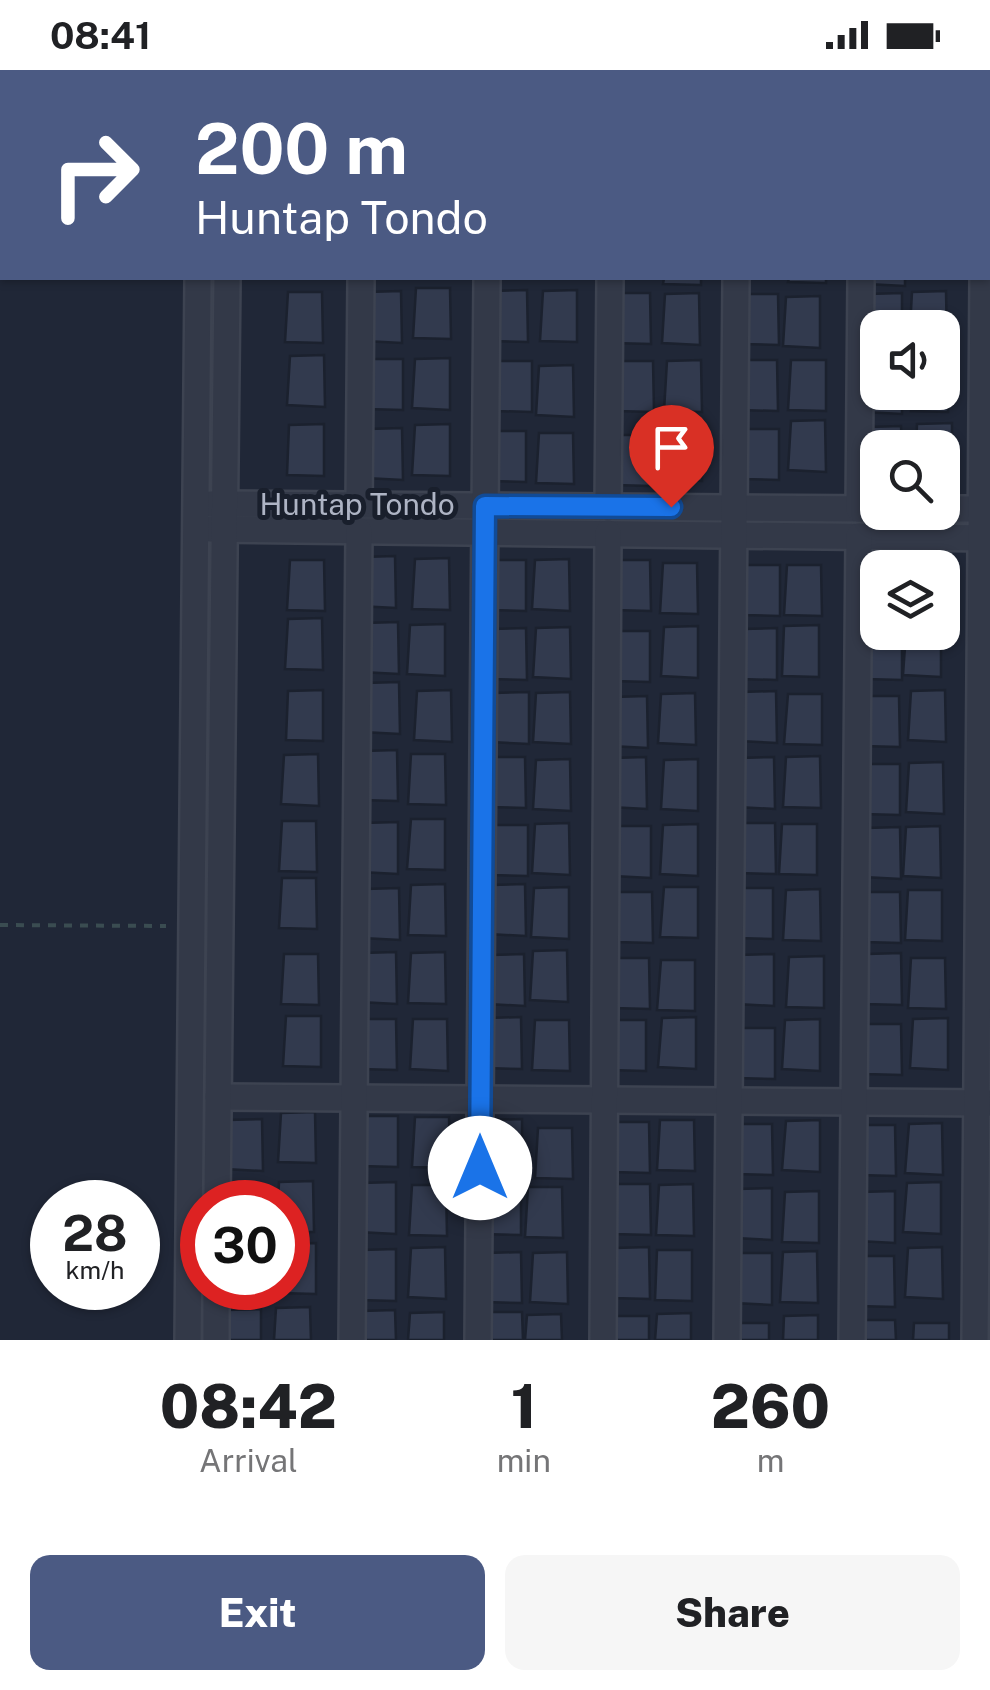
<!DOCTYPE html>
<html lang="en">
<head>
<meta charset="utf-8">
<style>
  :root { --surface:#fff; --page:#f6f6f6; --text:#202124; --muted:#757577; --accent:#4b5a83 }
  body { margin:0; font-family:"Public Sans",sans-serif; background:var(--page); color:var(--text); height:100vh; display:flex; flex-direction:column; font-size:38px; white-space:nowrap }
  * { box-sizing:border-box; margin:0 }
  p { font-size:32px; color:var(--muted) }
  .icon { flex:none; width:55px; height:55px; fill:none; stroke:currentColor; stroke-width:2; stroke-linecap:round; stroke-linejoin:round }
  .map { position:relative; height:1270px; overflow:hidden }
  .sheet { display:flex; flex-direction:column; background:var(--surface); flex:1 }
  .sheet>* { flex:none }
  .top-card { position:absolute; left:0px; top:0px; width:990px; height:210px; box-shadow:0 2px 8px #0004; background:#4b5a83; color:#fff; overflow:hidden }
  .fabs { position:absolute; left:860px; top:240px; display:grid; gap:20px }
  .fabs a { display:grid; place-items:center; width:100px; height:100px; border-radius:20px; background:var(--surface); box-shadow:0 2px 8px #0004; font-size:50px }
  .speed { position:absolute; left:30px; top:1110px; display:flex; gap:20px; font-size:50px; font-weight:700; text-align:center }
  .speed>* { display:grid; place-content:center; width:130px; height:130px; border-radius:50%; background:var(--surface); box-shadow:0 2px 8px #0004; line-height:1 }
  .speed small { font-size:25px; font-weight:400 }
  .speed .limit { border:15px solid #d22; background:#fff; color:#111 }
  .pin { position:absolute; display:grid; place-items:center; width:85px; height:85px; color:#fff; margin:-102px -42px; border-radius:50% 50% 50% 0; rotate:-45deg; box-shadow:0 0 10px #0007 }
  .pin .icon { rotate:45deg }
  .me { position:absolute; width:110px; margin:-55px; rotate:0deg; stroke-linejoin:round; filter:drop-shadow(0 0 8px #0008) }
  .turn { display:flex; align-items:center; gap:35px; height:210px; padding:0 30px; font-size:45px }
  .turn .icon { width:130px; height:130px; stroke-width:2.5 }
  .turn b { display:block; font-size:70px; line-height:85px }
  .eta { display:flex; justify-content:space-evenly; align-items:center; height:170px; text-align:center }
  .eta b { font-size:60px; font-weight:800; line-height:70px }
  .cta { display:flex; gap:20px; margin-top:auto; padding:20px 30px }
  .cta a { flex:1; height:115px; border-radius:20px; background:var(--accent); color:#fff; font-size:40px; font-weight:800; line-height:115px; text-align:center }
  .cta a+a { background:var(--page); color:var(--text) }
  .status { display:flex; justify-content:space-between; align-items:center; height:70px; padding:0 50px; background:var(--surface); direction:ltr }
  .status svg { height:28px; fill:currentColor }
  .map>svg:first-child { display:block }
</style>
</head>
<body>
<div class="status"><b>08:41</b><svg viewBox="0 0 49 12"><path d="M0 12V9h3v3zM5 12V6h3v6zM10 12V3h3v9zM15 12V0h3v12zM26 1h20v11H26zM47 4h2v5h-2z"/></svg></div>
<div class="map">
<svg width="990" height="1270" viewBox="0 0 990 1270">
  <rect width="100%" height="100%" fill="#202737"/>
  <g fill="#323a4e" stroke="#1b212e" stroke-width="2.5">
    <path d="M664,208H701V215L663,214Z"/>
    <path d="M789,208H826V213L788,212Z"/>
    <path d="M868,208H905V216L867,214Z"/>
    <path d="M416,218H450L451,269L413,268Z"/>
    <path d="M527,220L528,272L490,271L493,221Z"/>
    <path d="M577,220V272L540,271L543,221Z"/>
    <path d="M401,221L402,273L364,271L367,222Z"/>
    <path d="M946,221L947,273H942V258H910L912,222Z"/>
    <path d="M288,222H322L323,273L285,272Z"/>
    <path d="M616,223H650L651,274L613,273Z"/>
    <path d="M699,223L700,275L662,273L665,224Z"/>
    <path d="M902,223V258H878V274L865,273L868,224Z"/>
    <path d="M744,224H778L779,275L741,274Z"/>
    <path d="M820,226V278L783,276L786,227Z"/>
    <path d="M324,285L325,337L287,335L290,286Z"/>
    <path d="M450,288V340L412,338L415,289Z"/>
    <path d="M369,289H403V340L366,339Z"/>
    <path d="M701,290L702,342L664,341L667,291Z"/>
    <path d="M743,290H777L778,341L740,340Z"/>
    <path d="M791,290H826V341L788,340Z"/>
    <path d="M498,291H532V342L495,341Z"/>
    <path d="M619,291H653L654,342L616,341Z"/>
    <path d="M942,291H948V342L911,341L912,322H942Z"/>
    <path d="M867,293H878V322H902V344L864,342Z"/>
    <path d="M573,295L574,347L536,345L539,296Z"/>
    <path d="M825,350L826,402L788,400L791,351Z"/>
    <path d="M952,353V405L942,404V378H916L917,354Z"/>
    <path d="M324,354V406L287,405L289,355Z"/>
    <path d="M450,354V406L412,405L415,355Z"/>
    <path d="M901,356L902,378H878V407L864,406L867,357Z"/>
    <path d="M402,358L403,410L365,408L368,359Z"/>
    <path d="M702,359V411L664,409L667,360Z"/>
    <path d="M745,359H779V410L741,409Z"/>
    <path d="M491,361H526V412L488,411Z"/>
    <path d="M539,363H573L574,414L536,413Z"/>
    <path d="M617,365H651V416L614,415Z"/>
    <path d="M395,486L396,538L358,536L362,487Z"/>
    <path d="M449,488L450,540L412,539L415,489Z"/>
    <path d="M569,489L570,541L532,539L535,490Z"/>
    <path d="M290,490H324L325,541L287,540Z"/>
    <path d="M491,490H526V541L488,540Z"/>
    <path d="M616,490H650L651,541L613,540Z"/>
    <path d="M663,493H697L698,544L660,543Z"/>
    <path d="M904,493V498H878V544L867,543L870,494Z"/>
    <path d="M746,495H780V546L743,545Z"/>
    <path d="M787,495H821L822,546L784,545Z"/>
    <path d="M946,495L947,547H942V498H912Z"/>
    <path d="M322,548L323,600L285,599L288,549Z"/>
    <path d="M398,552L399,604L361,602L364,553Z"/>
    <path d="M445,554V606L407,604L410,555Z"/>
    <path d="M819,555V607L782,606L784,556Z"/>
    <path d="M698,556V608L661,606L664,557Z"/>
    <path d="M570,557L571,609L533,607L536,558Z"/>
    <path d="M526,558L527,610L489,609L492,559Z"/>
    <path d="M777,558V610L740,609L743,559Z"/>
    <path d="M868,559L902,562V610L865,609Z"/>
    <path d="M616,561H650V612L613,611Z"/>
    <path d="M906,562H941V607L903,605Z"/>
    <path d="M399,612L400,664L362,662L365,613Z"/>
    <path d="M323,620V671L286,670L288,621Z"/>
    <path d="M451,620L452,672L414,670L417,621Z"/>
    <path d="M945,620L946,672L908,670L911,621Z"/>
    <path d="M776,621L777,673L739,671L742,622Z"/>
    <path d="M529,622V674L491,672L494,623Z"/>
    <path d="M570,622L571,674L533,672L536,623Z"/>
    <path d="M695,623L696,675L658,673L661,624Z"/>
    <path d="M788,624H822V675L784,674Z"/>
    <path d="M647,626L648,678L610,676L613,627Z"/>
    <path d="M865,626H899L900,677L862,676Z"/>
    <path d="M397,680L398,731L360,730L363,681Z"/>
    <path d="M318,684L319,736L281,734L284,685Z"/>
    <path d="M411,684H445L446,735L408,734Z"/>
    <path d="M820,686L821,738L783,737L786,687Z"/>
    <path d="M491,687H525L526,738L488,737Z"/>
    <path d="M646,687L647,739L609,737L612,688Z"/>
    <path d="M774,687L775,739L737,737L740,688Z"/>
    <path d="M570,689L571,741L533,739L536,690Z"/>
    <path d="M698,689V741L661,739L664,690Z"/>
    <path d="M943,692L944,744L906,742L909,693Z"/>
    <path d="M866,694H900V745L862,744Z"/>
    <path d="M411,749H445V800L407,799Z"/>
    <path d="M282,751H316L317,802L279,801Z"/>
    <path d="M398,752V804L360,802L363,753Z"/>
    <path d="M569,753L570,805L532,803L535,754Z"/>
    <path d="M741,753H775L776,804L738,803Z"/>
    <path d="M698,754V806L660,804L663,755Z"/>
    <path d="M782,754H817V805L779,804Z"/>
    <path d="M493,755H528V806L490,805Z"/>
    <path d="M616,756H651V808L613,806Z"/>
    <path d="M940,756L941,808L903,806L906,757Z"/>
    <path d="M900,757L901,809L863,807L866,758Z"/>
    <path d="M282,808H316L317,859L279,858Z"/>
    <path d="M445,814L446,866L408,865L411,815Z"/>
    <path d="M525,814L526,866L488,864L491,815Z"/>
    <path d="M569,817V869L531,867L534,818Z"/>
    <path d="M664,817H698V868L660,867Z"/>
    <path d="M399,818L400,870L362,868L365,819Z"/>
    <path d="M739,818H773V869L736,868Z"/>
    <path d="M820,819L821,871L783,870L786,820Z"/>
    <path d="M908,820H942V871L905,870Z"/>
    <path d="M618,822H652L653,873L615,872Z"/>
    <path d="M866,822H900L901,873L863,872Z"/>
    <path d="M567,880L568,932L530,930L533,881Z"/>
    <path d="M396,882L397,934L359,932L362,883Z"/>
    <path d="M445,882L446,934L408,933L411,883Z"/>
    <path d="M901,883L902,935L864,934L867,884Z"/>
    <path d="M284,884H318L319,935L281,934Z"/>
    <path d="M524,884L525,936L487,934L490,885Z"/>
    <path d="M774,884V936L736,934L739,885Z"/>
    <path d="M824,886V938L786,937L789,887Z"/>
    <path d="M615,888H649L650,939L612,938Z"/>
    <path d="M911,888H945L946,939L908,938Z"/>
    <path d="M661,890H695V941L657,940Z"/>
    <path d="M286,946H321V997L283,996Z"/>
    <path d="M521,947L522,999L484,998L487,948Z"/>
    <path d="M696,947V999L658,997L662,948Z"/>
    <path d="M948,948V1000L910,998L913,949Z"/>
    <path d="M362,949H396L397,1000L359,999Z"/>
    <path d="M413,949H447L448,1001L410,999Z"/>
    <path d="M820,949V1001L782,999L785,950Z"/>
    <path d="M535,950H569L570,1001L532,1000Z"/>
    <path d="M611,950H646V1001L608,1000Z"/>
    <path d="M867,954H901L902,1005L864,1004Z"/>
    <path d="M741,958H775V1009L737,1008Z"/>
    <path d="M315,1042L316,1093L278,1092L281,1043Z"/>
    <path d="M364,1046H398V1097L360,1096Z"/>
    <path d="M415,1047H449L450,1098L412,1097Z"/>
    <path d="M262,1049L263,1101L225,1099L228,1050Z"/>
    <path d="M522,1049V1100L485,1099L488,1050Z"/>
    <path d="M660,1050H694L695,1101L657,1100Z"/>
    <path d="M820,1050V1102L782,1100L786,1051Z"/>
    <path d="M615,1052H649L650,1103L612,1102Z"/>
    <path d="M942,1053L943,1105L905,1103L909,1054Z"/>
    <path d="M738,1054H772L773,1105L735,1104Z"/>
    <path d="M861,1055H895L896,1106L858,1105Z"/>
    <path d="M538,1058H572L573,1109L535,1108Z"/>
    <path d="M313,1111L314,1162H288V1132H278L279,1112Z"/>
    <path d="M396,1112V1164L358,1162L361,1113Z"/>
    <path d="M941,1112V1164L903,1162L907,1113Z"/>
    <path d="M263,1114V1132H227L229,1115Z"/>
    <path d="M487,1114H521V1165L483,1164Z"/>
    <path d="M616,1114H650L651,1165L613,1164Z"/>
    <path d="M693,1114L694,1166L656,1165L659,1115Z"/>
    <path d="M412,1115H446L447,1166L409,1165Z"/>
    <path d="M528,1117H562L563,1168L525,1167Z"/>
    <path d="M772,1118V1170L735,1168L738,1119Z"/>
    <path d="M819,1121V1173L782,1172L785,1122Z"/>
    <path d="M895,1121V1173L858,1171L861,1122Z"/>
    <path d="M316,1173V1224L278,1223L279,1218H288V1174Z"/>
    <path d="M445,1177L446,1229L408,1227L411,1178Z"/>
    <path d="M649,1177L650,1229L612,1228L615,1178Z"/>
    <path d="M942,1177L943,1229L905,1227L908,1178Z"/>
    <path d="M396,1179V1231L359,1230L362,1180Z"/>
    <path d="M657,1180H692V1231L655,1230Z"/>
    <path d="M817,1181L818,1233L780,1232L783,1182Z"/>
    <path d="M521,1182L522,1233L484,1232L487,1183Z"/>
    <path d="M567,1182L568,1234L530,1232L533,1183Z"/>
    <path d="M737,1183H772V1235L734,1233Z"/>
    <path d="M860,1186H894L895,1237L857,1236Z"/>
    <path d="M226,1218H263V1229L225,1228Z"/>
    <path d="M310,1237L311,1270H274L276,1238Z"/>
    <path d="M261,1239V1270H224L226,1240Z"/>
    <path d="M395,1240L396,1270H359L361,1241Z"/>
    <path d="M444,1242V1270H408L410,1243Z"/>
    <path d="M488,1242H522L523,1270H486Z"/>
    <path d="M691,1243V1270H655L657,1244Z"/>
    <path d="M561,1244L562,1270H525L527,1245Z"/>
    <path d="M818,1245V1270H783L784,1246Z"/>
    <path d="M614,1246H649V1270H613Z"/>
    <path d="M861,1250H895L896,1270H860Z"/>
    <path d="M735,1253H769V1270H734Z"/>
    <path d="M914,1253H949V1270H913Z"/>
  </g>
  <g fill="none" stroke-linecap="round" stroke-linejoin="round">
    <g stroke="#3d4351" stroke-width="30">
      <g id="street">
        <path d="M200,2V0"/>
        <path d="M230,2V0"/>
        <path d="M363,2V0"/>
        <path d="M488,2V0"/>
        <path d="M611,2V0"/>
        <path d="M738,2V0"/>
        <path d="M863,2V0"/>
        <path d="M985,2V0"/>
        <path d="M211,434L878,439"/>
        <path d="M359,435L361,208"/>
        <path d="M608,437L610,208"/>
        <path d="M859,439L861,208"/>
        <path d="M942,439H990"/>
        <path d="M211,459L990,468"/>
        <path d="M218,1027L990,1033"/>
        <path d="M217,1132L227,208"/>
        <path d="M188,1270L198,208"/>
        <path d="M216,1270V1218"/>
        <path d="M352,1270L359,461"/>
        <path d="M478,1270L487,208"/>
        <path d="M603,1270L608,463"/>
        <path d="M727,1270L736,208"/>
        <path d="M852,1270L859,466"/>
        <path d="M975,1270L983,208"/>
      </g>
    </g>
    <path stroke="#3a4c51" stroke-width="4" stroke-dasharray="8 8" stroke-linecap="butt" d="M0,855L166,856"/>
    <use href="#street" stroke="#333948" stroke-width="25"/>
  </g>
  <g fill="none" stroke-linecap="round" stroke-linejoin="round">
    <g stroke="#114b97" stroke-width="25">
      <path id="route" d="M480,1098L485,436L671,437"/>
    </g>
    <use href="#route" stroke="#1a73e8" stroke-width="18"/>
  </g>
  <g text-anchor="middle" stroke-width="10" stroke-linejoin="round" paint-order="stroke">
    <g font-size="30" fill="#aeb4c4" stroke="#191f2c">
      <text x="357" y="445">Huntap Tondo</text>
    </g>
  </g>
</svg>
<div class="fabs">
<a><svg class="icon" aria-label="sound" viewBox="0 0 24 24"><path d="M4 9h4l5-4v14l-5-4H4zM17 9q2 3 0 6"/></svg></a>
<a><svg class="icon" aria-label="search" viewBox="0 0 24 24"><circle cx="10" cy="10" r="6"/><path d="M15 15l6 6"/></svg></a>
<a><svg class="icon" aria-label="layers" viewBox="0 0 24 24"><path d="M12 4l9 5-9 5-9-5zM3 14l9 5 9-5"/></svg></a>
</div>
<div class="speed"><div>28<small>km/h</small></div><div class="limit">30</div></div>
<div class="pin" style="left:671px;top:437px;background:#d93025"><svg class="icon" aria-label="arrive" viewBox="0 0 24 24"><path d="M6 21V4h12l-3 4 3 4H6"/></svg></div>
<svg class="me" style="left:480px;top:1098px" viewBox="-20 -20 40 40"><circle r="19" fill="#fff"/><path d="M0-13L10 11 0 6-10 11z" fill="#1a73e8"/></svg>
<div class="top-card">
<div class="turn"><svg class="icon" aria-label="right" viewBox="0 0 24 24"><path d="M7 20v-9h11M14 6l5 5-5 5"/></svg><div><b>200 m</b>Huntap Tondo</div></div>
</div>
</div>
<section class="sheet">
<div class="eta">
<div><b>08:42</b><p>Arrival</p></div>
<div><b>1</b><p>min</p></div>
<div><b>260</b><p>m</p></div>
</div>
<div class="cta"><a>Exit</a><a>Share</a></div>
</section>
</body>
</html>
